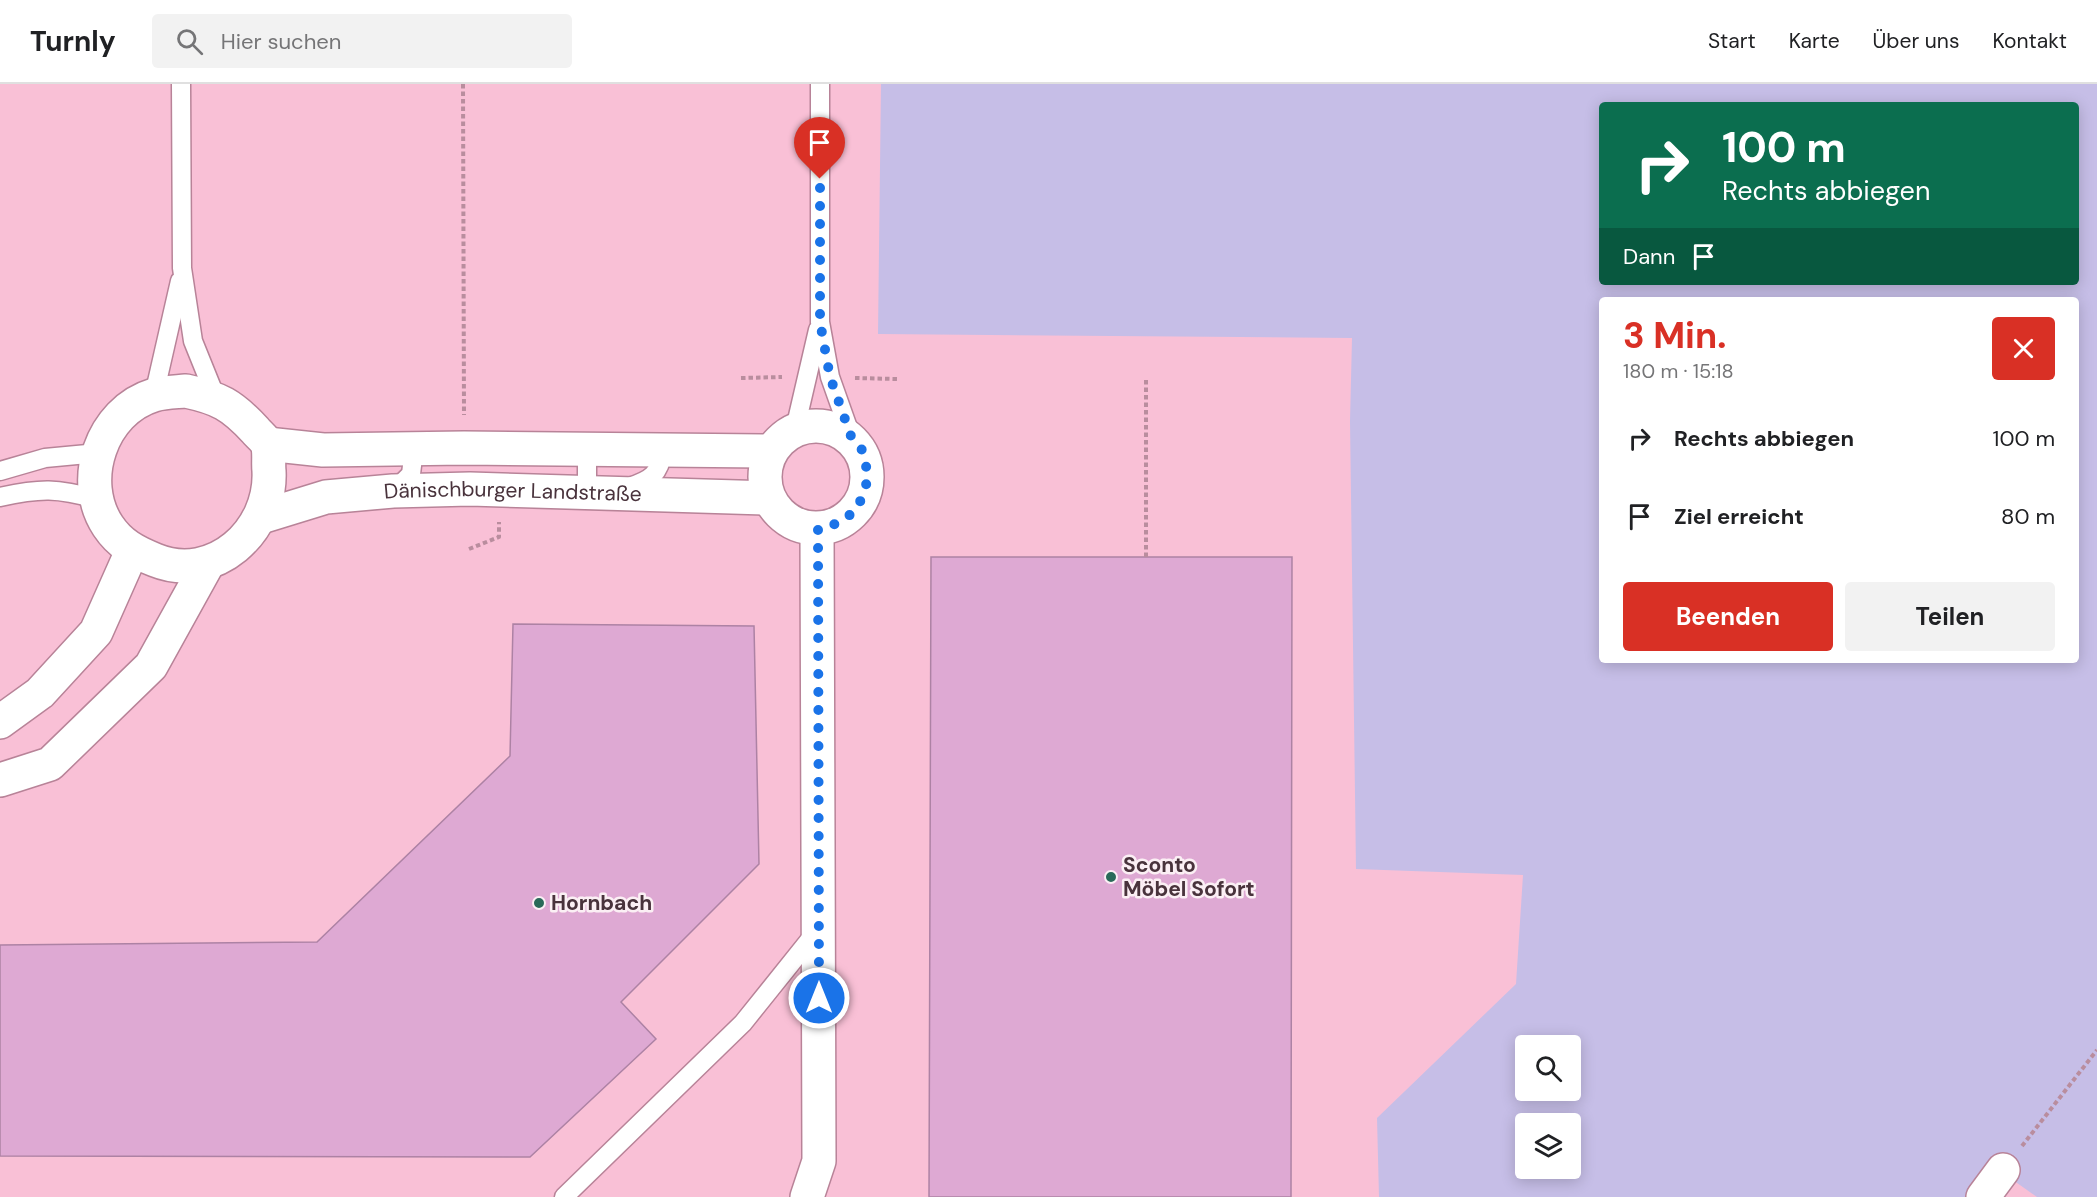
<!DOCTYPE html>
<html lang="de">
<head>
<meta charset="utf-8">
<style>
  :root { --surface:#fff; --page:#f2f2f2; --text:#202124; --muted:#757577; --line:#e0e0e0; --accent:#d93025 }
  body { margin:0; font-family:"DM Sans",sans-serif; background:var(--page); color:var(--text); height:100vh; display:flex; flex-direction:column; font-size:22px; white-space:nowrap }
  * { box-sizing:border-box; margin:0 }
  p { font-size:20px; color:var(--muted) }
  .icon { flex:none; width:33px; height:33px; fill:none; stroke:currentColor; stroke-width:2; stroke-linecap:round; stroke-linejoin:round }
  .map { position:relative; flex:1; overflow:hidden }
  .details { position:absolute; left:1599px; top:213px; width:480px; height:366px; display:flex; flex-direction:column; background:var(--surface); border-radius:6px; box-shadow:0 3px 15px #0003 }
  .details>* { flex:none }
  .banner { position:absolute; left:1599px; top:18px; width:480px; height:183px; border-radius:6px; box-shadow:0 3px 15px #0003; background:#0b6e4f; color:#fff; overflow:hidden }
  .controls { position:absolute; left:1515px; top:951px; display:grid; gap:12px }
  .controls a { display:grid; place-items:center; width:66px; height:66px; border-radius:6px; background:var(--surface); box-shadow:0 3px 15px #0003; font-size:30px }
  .pin { position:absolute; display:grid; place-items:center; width:51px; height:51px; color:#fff; margin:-62px -26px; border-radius:50% 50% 50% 0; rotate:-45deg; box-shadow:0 0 6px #0007 }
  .pin .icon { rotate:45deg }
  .me { position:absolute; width:66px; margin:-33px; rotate:0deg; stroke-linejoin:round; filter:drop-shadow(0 0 4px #0008) }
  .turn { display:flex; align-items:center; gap:21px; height:126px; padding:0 24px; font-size:27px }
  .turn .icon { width:78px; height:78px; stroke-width:2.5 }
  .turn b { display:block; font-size:42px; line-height:51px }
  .then { display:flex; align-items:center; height:57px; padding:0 24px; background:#0003; gap:12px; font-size:22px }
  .round { display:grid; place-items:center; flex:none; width:63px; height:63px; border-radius:6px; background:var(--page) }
  .summary { display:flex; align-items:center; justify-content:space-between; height:102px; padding:0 24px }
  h1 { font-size:36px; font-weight:700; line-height:45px; color:var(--accent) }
  .button { display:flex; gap:12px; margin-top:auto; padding:12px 24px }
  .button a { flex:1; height:69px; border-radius:6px; background:var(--accent); color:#fff; font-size:24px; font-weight:700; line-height:69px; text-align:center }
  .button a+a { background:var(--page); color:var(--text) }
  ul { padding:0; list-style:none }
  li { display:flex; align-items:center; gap:18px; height:78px; padding:0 24px }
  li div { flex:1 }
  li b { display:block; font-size:22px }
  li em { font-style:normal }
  header { display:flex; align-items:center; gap:36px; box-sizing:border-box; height:84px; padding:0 30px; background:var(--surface); border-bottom:2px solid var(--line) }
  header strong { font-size:28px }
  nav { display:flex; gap:33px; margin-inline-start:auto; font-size:21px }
  .search { width:420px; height:54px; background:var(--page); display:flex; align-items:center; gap:15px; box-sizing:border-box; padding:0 21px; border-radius:6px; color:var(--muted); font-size:22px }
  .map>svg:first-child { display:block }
</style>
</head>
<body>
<header>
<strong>Turnly</strong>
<div class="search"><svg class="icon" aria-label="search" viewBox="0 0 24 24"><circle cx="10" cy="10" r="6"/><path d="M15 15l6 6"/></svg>Hier suchen</div>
<nav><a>Start</a><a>Karte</a><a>Über uns</a><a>Kontakt</a></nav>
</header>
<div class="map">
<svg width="2097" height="1113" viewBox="0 0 2097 1113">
  <rect width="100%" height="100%" fill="#f9c0d6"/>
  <path fill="#c6bee7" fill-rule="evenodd" d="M881,0H2097V1113H2037L1989,1079L1965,1113H1379L1377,1034L1516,900L1523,791L1356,785L1350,337L1352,254L878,250ZM1602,21H2076V198H1602ZM1602,216H2076V576H1602ZM1526,962H1570V1006H1526ZM1526,1040H1570V1084H1526Z"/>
  <g fill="#dea9d3" stroke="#ad82a4" stroke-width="1.5">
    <path d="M931,473H1292L1291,1113H929Z"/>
    <path d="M513,540L754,542L759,780L621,918L656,955L530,1073L0,1072V861L317,858L510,672Z"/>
  </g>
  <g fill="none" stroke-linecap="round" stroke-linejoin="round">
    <g stroke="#b88398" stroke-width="21">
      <g id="lane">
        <path d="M181,0L182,184L193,257L216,314"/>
        <path d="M820,0V238L830,293L852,355"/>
        <path d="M154,311L180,197"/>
        <path d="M795,345L818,246"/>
        <path d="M0,387L45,374L98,369"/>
        <path d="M629,403C651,396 660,390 663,366"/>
        <path d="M395,406L411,390L414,365"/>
        <path d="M587,408V365"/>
        <path d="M0,413C40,404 58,404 96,415"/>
        <path d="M564,1113L743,939L816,848"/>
      </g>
    </g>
    <g stroke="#b88398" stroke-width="36">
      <g id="street">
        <path d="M186,307C219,314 232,321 255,346C258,350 265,355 267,360C270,367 268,380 269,387C272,447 214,500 155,476C135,468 120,460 108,442C78,397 101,327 154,311C164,308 176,308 186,307Z"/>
        <circle cx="816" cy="393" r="51"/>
        <path d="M267,360L323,366L464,364L771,367"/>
        <path id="s1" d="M261,433L326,413L393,407L470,405L768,414"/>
        <path d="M0,638L40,609L96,548L132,467"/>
        <path d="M0,696L50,680L151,582L208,479"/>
        <path d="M807,1113L819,1077L817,445"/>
        <path d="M1983,1113L2003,1086"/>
      </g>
    </g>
    <g stroke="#b98d9e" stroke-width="4" stroke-dasharray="4.5 3" stroke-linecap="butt">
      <path d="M463,0L464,331"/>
      <path d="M741,294L782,293"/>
      <path d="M855,294L897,295"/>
      <path d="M1146,296V473"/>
      <path d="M469,465L499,453V438"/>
      <path d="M2022,1062L2097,966"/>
    </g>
    <use href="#lane" stroke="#fff" stroke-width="18"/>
    <use href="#street" stroke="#fff" stroke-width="33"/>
  </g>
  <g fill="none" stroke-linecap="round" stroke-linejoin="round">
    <path stroke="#1a73e8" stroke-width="10" stroke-dasharray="0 18" d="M819,914L818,445L839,439L855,427L864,410L868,392L863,367L852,355L830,293L820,238V95"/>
  </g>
  <g fill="#296a59" stroke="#fbeff4" stroke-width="2">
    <circle cx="1111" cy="793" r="6"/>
    <circle cx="539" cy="819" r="6"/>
  </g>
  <g text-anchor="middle" stroke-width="5" stroke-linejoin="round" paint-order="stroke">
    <g font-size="21" fill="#49333c" stroke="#fbeff4">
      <text dy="7" stroke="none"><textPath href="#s1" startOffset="255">Dänischburger Landstraße</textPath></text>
    </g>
    <g font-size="21" font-weight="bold" fill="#49333c" stroke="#fbeff4" text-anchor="start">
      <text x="1123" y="788">Sconto<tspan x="1123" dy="24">Möbel Sofort</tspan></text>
      <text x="551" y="826">Hornbach</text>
    </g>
  </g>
</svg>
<div class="controls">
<a><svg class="icon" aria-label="search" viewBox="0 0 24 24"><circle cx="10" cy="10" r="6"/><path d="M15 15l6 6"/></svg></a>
<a><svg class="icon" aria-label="layers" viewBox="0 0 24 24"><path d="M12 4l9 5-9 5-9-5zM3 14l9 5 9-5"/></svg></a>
</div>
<div class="pin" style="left:820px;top:95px;background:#d93025"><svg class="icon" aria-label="arrive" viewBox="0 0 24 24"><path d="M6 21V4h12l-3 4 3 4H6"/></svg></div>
<svg class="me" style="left:819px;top:914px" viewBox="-20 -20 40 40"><circle r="17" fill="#1a73e8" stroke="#fff" stroke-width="3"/><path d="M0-11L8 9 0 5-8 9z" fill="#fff"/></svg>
<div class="banner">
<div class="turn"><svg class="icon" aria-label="right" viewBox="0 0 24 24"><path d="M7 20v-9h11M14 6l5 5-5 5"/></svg><div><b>100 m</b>Rechts abbiegen</div></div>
<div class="then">Dann<svg class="icon" aria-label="arrive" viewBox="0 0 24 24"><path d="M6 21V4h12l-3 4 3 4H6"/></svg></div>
</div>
<section class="details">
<div class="summary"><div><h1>3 Min.</h1><p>180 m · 15:18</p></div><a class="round" style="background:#d93025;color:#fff"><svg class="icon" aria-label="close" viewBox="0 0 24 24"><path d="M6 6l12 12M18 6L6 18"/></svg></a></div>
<ul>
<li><svg class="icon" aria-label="right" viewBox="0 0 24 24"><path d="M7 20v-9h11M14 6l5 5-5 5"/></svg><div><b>Rechts abbiegen</b></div><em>100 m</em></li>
<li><svg class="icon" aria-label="arrive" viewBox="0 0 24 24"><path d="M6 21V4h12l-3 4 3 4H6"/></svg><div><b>Ziel erreicht</b></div><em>80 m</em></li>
</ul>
<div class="button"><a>Beenden</a><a>Teilen</a></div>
</section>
</div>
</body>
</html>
